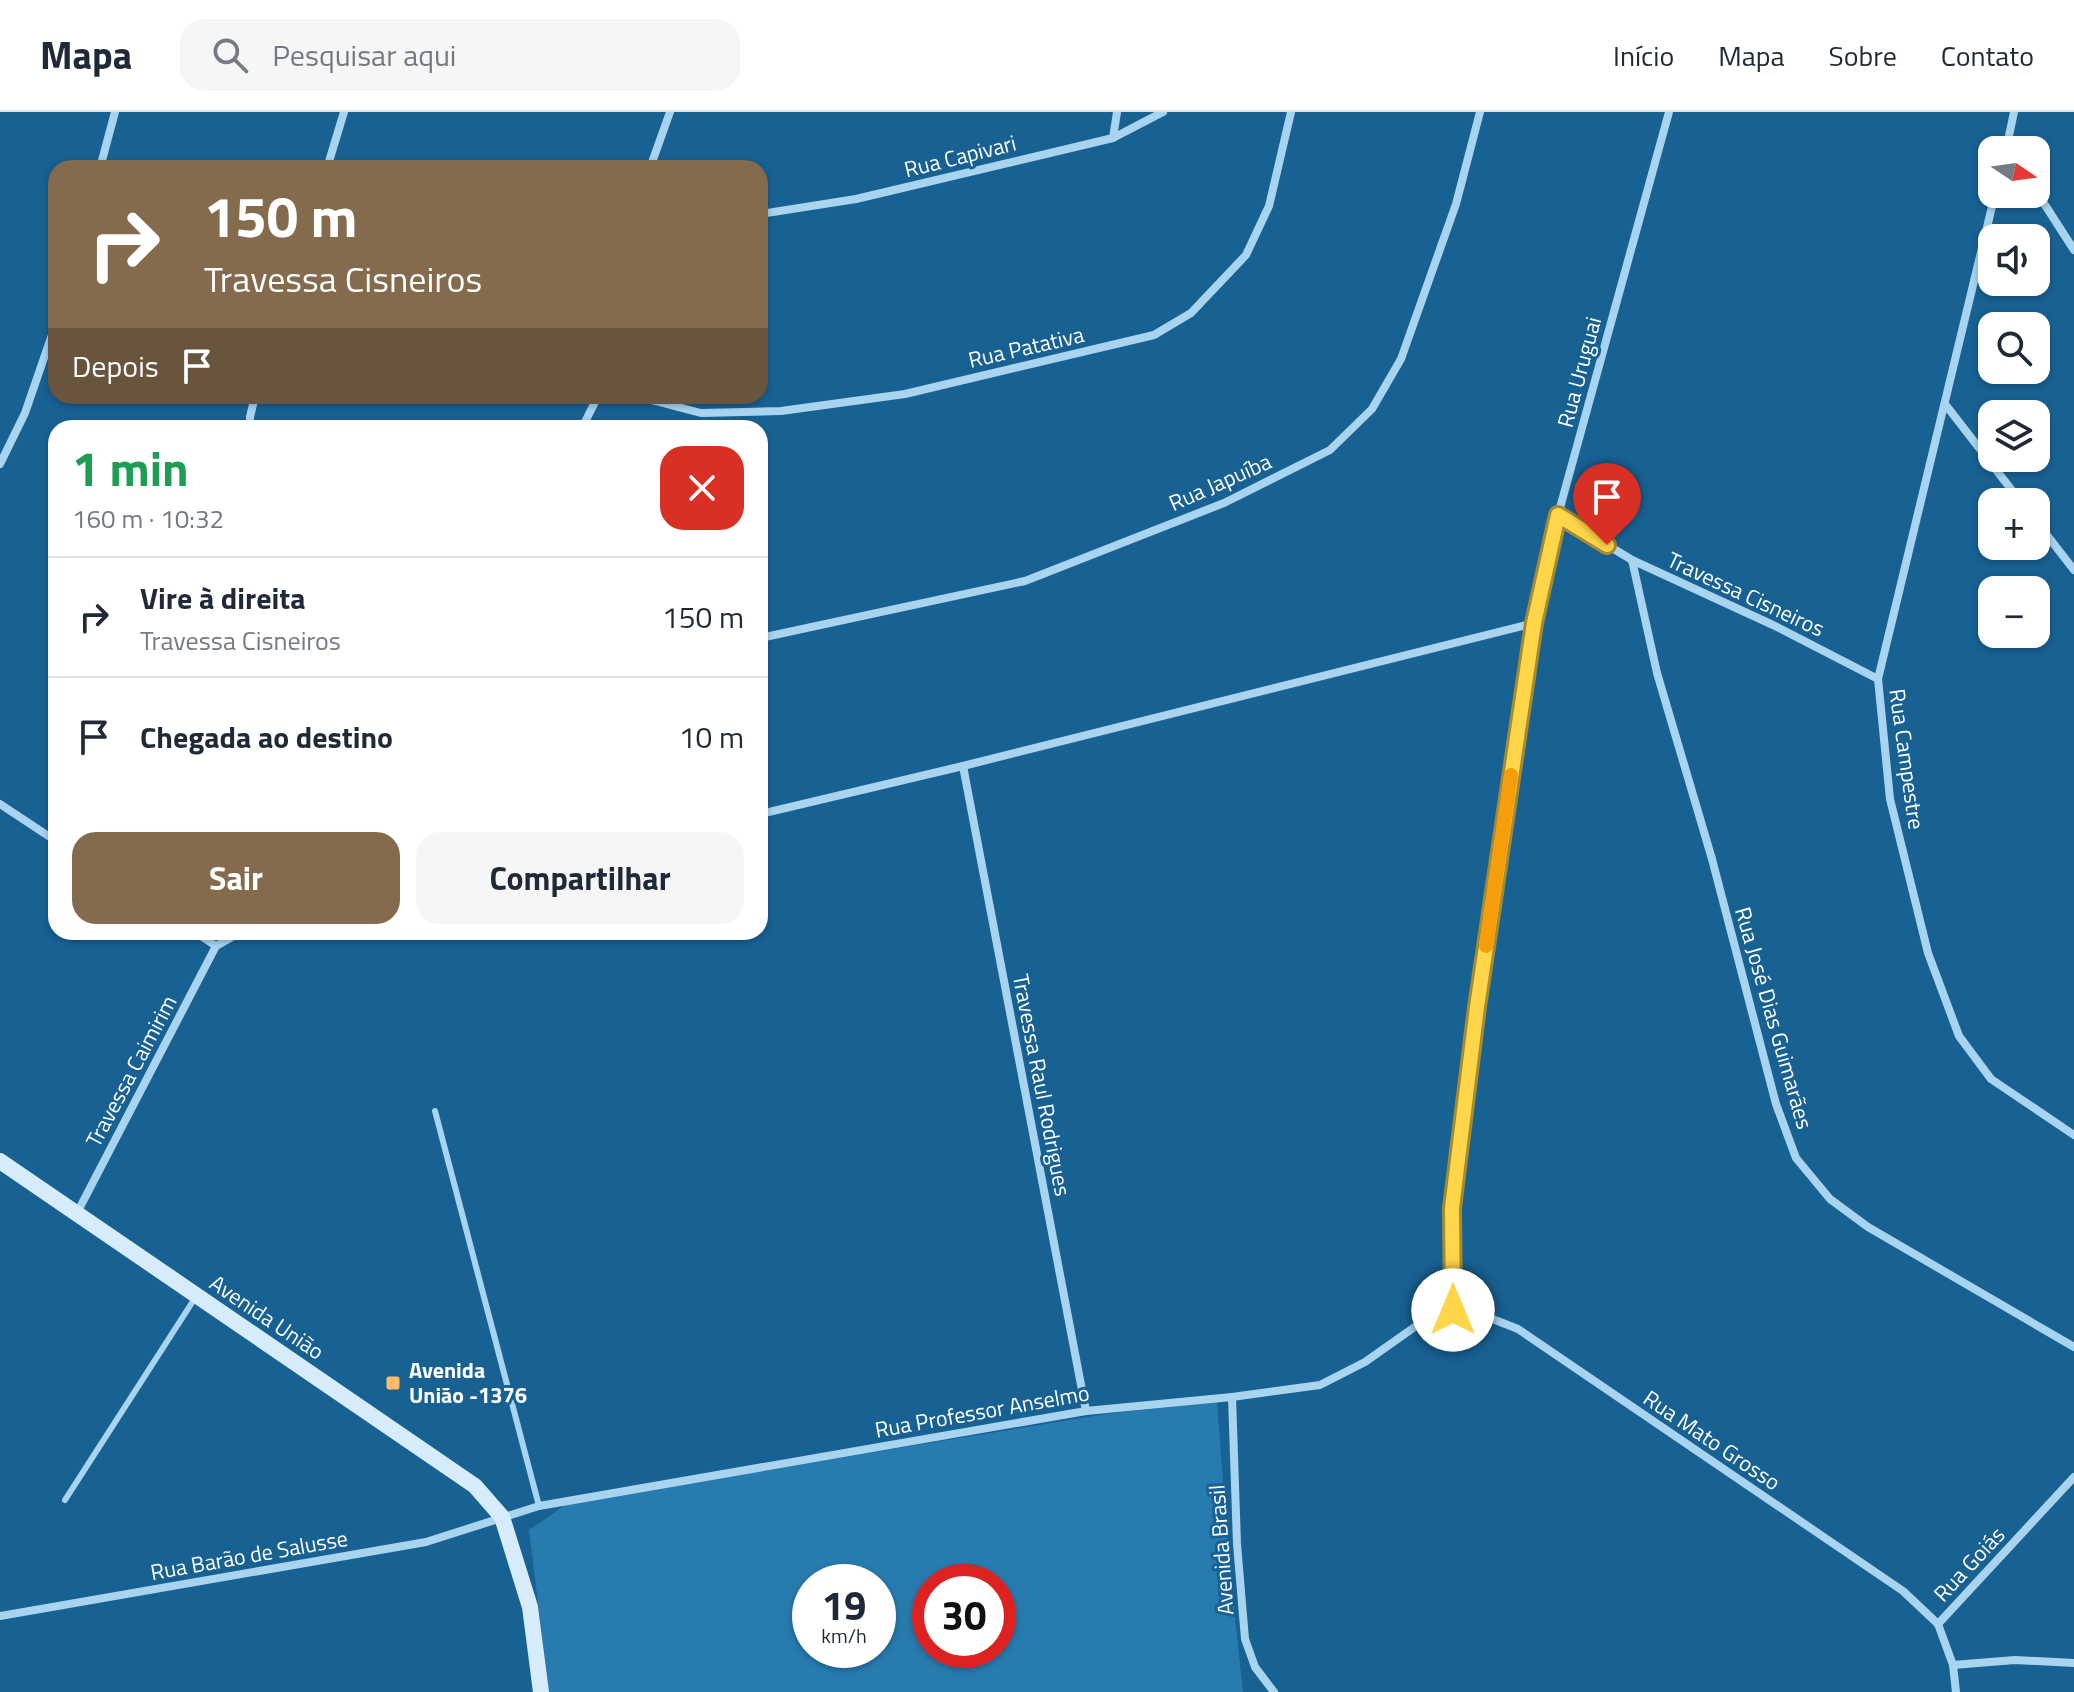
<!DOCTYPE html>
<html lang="pt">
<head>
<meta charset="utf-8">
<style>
  :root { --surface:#fff; --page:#f6f6f7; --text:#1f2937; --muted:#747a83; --line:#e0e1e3; --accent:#846b4d }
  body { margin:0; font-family:"Titillium Web",sans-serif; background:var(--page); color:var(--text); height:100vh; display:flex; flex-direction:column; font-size:30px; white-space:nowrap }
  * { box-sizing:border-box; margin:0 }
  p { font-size:26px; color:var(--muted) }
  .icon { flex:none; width:44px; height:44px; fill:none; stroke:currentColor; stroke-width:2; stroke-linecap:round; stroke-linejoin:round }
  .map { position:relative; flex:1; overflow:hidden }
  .drawer { position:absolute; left:48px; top:308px; width:720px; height:520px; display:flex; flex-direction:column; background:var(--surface); border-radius:24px; box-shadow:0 2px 6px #0004 }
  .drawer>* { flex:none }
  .hud { position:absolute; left:48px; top:48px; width:720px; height:244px; border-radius:24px; box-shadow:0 2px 6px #0004; background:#846b4d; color:#fff; overflow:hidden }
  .needle { width:52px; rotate:103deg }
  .tools { position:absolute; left:1978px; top:24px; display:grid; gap:16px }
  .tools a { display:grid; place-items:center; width:72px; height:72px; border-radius:16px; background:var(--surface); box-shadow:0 2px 6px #0004; font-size:40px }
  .speed { position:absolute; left:792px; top:1452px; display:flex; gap:16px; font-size:40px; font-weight:700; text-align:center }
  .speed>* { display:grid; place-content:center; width:104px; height:104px; border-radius:50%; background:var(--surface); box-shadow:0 2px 6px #0004; line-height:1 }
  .speed small { font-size:20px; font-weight:400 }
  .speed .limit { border:12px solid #d22; background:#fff; color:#111 }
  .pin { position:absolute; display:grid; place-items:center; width:68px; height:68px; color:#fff; margin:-82px -34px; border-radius:50% 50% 50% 0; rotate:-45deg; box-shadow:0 0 8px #0007 }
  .pin .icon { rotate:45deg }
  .me { position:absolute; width:88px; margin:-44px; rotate:0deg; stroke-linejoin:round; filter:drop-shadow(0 0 6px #0008) }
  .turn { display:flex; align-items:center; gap:28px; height:168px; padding:0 24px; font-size:36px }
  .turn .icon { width:104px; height:104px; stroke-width:2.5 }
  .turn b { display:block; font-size:56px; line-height:68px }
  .then { display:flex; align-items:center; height:76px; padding:0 24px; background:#0003; gap:16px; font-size:30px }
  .round { display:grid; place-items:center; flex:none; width:84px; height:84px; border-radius:24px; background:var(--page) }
  .summary { display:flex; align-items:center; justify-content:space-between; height:136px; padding:0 24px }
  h1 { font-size:48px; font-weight:700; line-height:60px; color:#1e9e55 }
  .cta { display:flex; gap:16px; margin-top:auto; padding:16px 24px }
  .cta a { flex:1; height:92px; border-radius:24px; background:var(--accent); color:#fff; font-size:32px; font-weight:700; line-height:92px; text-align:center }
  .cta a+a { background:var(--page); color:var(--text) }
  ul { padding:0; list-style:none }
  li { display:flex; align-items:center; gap:24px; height:120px; padding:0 24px; border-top:2px solid var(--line) }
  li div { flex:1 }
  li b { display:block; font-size:30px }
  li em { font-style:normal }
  header { display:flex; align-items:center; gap:48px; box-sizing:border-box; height:112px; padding:0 40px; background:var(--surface); border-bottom:2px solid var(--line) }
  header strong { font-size:38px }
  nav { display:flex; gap:44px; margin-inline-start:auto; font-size:28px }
  .search { width:560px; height:72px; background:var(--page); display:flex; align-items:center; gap:20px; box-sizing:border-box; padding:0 28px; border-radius:24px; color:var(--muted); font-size:30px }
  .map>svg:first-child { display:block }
</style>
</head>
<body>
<header>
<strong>Mapa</strong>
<div class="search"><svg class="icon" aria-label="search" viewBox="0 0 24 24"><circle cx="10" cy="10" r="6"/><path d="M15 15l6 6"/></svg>Pesquisar aqui</div>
<nav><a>Início</a><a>Mapa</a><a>Sobre</a><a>Contato</a></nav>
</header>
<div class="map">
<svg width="2074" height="1580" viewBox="0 0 2074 1580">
  <rect width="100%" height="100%" fill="#186193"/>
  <path fill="#287baf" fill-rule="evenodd" d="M1217,1290L1230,1459L1243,1580H549L529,1418L570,1390L1106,1302ZM810,1470H878V1538H810ZM930,1470H998V1538H930Z"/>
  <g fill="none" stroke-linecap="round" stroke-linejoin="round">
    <g stroke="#a8d4f0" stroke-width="6">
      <path d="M435,999L539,1394"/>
      <path d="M65,1388L195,1186"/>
    </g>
    <g stroke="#a8d4f0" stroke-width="8">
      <path d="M1113,26L1117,0"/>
      <path d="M2006,38L2014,0"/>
      <path d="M100,56L115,0"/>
      <path d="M327,56L344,0"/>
      <path d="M650,56L670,0"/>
      <path d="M2036,79L2074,138"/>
      <path d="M1995,82L1878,567L1890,687L1928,841L1959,924L1991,967L2074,1023"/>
      <path d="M760,102L856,87L1113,26L1163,0"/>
      <path d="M636,284L701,301L781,299L905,282L1154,223L1191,201L1246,143L1269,94L1291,0"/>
      <path d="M1945,292L2021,390"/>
      <path d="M250,316V305L255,284"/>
      <path d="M582,316L598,284"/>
      <path d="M0,352L25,301L56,211"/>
      <path d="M1558,403L1632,448L1773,513L1878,567"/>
      <path d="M2036,409L2074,458"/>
      <path d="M1632,448L1657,561L1712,747L1776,992L1796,1046L1830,1087L1868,1115L2074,1235"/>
      <path d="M760,526L1025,469L1224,391L1330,338L1372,297L1401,247L1456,92L1480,0"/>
      <path d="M963,654L1086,1299"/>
      <path d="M0,692L56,729"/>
      <path d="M760,702L963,654L1534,511"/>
      <path d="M195,820L216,834L241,820"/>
      <path d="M77,1101L216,834"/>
      <path d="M1453,1198L1452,1096L1477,895L1534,511L1558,403L1669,0"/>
      <path d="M1232,1285L1237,1432L1245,1527L1255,1555L1274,1580"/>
      <path d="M0,1504L426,1430L539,1394L1086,1299L1232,1285L1320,1273L1365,1250L1426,1207L1453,1198L1485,1204L1518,1217L1903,1479L1938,1512L1953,1553L1956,1580"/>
      <path d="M1938,1512L2074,1365"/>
      <path d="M1953,1553L2015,1548L2074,1551"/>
    </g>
    <path stroke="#d6ecfb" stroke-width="16" d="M0,1049L475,1374L502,1405L530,1495L541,1580"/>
  </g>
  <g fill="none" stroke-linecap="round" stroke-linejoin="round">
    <g stroke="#a68a30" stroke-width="20">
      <path id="route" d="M1453,1198L1452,1096L1477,895L1534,511L1558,403L1607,433"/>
    </g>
    <use href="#route" stroke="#ffd54a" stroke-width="14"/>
    <path stroke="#f59e0b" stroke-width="14" d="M1486,834L1511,663"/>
  </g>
  <rect fill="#ffbb67" stroke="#186193" stroke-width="3" x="385" y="1263" width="16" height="16" rx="4"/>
  <g text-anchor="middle" stroke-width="6" stroke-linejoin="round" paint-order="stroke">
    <g font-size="22" fill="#fff" stroke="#186193">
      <text transform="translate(960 44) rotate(-14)" y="8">Rua Capivari</text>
      <text transform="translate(1026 235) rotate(-13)" y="8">Rua Patativa</text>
      <text transform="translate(1579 260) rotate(-75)" y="8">Rua Uruguai</text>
      <text transform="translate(1220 370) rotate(-24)" y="8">Rua Japuíba</text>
      <text transform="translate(1746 482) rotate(25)" y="8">Travessa Cisneiros</text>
      <text transform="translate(1907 647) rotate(82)" y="8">Rua Campestre</text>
      <text transform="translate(1774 906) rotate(74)" y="8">Rua José Dias Guimarães</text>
      <text transform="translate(131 959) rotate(-62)" y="8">Travessa Caimirim</text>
      <text transform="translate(1042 973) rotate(79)" y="8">Travessa Raul Rodrigues</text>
      <text transform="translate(267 1205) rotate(34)" y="8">Avenida União</text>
      <text transform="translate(982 1299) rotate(-10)" y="8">Rua Professor Anselmo</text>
      <text transform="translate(1712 1328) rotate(34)" y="8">Rua Mato Grosso</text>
      <text transform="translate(1221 1438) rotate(-94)" y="8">Avenida Brasil</text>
      <text transform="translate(249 1443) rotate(-10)" y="8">Rua Barão de Salusse</text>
      <text transform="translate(1969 1452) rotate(-47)" y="8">Rua Goiás</text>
    </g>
    <g font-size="22" font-weight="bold" fill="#fff" stroke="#186193" text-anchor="start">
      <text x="409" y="1266">Avenida<tspan x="409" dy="25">União -1376</tspan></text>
    </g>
  </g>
</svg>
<div class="tools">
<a><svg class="needle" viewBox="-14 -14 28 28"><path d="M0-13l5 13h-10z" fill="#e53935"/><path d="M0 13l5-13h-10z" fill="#747a83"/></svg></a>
<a><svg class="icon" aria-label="sound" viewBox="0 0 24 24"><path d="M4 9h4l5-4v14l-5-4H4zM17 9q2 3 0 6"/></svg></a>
<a><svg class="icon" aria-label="search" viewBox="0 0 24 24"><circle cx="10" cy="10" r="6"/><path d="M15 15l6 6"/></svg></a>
<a><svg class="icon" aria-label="layers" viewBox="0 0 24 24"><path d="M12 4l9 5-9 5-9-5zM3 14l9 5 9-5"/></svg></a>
<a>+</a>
<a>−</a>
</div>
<div class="speed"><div>19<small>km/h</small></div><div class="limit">30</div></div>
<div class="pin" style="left:1607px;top:433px;background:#d93025"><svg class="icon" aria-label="arrive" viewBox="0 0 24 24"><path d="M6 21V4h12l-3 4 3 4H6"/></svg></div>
<svg class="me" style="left:1453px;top:1198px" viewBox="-20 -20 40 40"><circle r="19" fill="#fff"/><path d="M0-13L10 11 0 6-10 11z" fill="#ffd54a"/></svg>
<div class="hud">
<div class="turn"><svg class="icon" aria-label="right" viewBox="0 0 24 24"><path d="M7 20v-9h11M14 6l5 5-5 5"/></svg><div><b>150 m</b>Travessa Cisneiros</div></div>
<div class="then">Depois<svg class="icon" aria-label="arrive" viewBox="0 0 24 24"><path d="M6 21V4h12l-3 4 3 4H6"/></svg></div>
</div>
<section class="drawer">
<div class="summary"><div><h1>1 min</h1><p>160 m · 10:32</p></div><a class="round" style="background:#d93025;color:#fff"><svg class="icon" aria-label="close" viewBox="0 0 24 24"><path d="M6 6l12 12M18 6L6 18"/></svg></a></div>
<ul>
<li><svg class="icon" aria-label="right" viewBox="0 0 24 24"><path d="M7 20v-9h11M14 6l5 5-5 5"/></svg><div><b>Vire à direita</b><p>Travessa Cisneiros</p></div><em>150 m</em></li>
<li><svg class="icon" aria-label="arrive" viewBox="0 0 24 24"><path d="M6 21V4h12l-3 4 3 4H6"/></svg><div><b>Chegada ao destino</b></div><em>10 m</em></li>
</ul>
<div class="cta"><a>Sair</a><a>Compartilhar</a></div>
</section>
</div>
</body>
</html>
